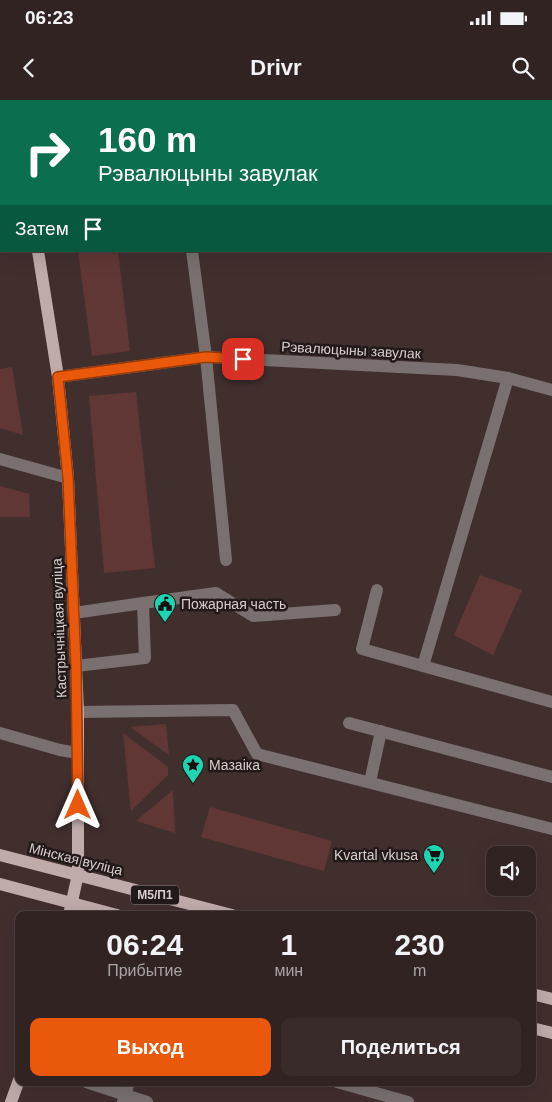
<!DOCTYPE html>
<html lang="ru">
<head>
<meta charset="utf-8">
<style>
  :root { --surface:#312322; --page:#392b2a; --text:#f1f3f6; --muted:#a8a4a5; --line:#4c4040; --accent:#ea580c }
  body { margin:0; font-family:Helvetica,sans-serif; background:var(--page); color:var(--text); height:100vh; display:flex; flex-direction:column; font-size:19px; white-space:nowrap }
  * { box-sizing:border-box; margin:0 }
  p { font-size:16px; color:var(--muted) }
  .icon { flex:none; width:28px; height:28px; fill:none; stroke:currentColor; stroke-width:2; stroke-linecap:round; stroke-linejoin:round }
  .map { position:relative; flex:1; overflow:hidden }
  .drawer { position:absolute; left:15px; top:811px; width:521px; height:175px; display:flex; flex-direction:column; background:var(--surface); border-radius:10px; box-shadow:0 5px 20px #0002,0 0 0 1px var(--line) }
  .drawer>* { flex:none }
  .hud { position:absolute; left:0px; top:0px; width:552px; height:152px; box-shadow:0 5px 20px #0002,0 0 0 1px var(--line); background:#0b6e4f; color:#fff; overflow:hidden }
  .buttons { position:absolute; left:486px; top:746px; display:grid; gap:10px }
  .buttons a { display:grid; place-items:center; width:50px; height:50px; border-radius:10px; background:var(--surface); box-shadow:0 5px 20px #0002,0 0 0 1px var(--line); font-size:25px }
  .pin { position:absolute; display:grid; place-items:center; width:42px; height:42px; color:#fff; margin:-21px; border-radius:10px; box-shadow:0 2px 8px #0006 }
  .me { position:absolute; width:55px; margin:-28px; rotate:0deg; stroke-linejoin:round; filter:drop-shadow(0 0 4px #0008) }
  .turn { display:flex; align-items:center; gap:18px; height:105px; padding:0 15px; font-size:22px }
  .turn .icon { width:65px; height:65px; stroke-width:2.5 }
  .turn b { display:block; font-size:35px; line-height:42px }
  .then { display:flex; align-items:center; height:48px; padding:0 15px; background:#0003; gap:10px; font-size:19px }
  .eta { display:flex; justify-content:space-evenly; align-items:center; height:85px; text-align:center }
  .eta b { font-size:30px; font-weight:800; line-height:35px }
  .cta { display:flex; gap:10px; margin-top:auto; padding:10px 15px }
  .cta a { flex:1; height:58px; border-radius:10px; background:var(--accent); color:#fff; font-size:20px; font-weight:800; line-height:58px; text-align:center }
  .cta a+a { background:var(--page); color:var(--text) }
  .status { display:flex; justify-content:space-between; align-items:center; height:35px; padding:0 25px; background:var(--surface); direction:ltr }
  .status svg { height:14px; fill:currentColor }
  header { display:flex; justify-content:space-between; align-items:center; height:65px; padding:0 15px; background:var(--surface); font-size:22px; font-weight:800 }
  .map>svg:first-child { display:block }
</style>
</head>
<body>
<div class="status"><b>06:23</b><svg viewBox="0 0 49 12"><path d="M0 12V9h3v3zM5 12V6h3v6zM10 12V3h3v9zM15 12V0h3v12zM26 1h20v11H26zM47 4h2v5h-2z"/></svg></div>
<header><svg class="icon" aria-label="back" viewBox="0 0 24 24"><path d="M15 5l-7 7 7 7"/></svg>Drivr<svg class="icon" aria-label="search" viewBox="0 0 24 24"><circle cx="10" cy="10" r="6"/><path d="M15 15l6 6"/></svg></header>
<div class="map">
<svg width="552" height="1002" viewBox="0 0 552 1002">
  <rect width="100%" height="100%" fill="#412f2e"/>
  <g fill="#603735">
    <path d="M78,151H118L130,251L92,256Z"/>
    <path d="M12,267L23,335L0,328V269Z"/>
    <path d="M136,292L155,468L104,473L89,296Z"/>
    <path d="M0,386L29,394L30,417H0Z"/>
    <path d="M480,475L522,490L493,555L454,535Z"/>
    <path d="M166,624L169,655L130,627Z"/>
    <path d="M123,633L168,667V675L131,711Z"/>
    <path d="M173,690L175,733L136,721Z"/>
    <path d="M210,707L332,741L324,771L201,737Z"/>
  </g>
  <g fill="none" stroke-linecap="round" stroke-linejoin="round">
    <g stroke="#79706f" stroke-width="12">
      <path d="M110,0L111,1"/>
      <path d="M173,0V1"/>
      <path d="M0,60H1"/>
      <path d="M192,151L206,257L226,460"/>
      <path d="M58,277L206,257L457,270L508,278L552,290"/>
      <path d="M0,359L68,378"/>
      <path d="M377,490L362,549L552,602"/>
      <path d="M143,503L216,493L253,516L335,510"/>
      <path d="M74,513L143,503L145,558L76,566"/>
      <path d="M423,566L508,278"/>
      <path d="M78,612L233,610L257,654L552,729"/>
      <path d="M349,623L552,677"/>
      <path d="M0,633L60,650L78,653"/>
      <path d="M370,682L381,631"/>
      <path d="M86,982L147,1002"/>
      <path d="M337,982L408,1002"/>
      <path d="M123,1002L129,982"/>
    </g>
    <g stroke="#beabaa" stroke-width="12">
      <path d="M14,0V1"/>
      <path d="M38,151L58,277L68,378L78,612V774L69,815"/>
      <path d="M0,755L232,815"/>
      <path d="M0,784L117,815"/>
      <path d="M532,894L552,899"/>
      <path d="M532,928L552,933"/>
      <path d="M11,1002L19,980"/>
    </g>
  </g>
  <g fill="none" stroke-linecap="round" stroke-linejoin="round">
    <g stroke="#983908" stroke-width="12">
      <path id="route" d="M78,705L76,566L68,378L58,277L206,257L243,259"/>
    </g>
    <use href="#route" stroke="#ea580c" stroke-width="9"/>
  </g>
  <defs>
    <g id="civic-pin" transform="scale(1.125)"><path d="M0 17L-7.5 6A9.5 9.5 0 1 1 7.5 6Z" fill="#1dd5b1" stroke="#221a19"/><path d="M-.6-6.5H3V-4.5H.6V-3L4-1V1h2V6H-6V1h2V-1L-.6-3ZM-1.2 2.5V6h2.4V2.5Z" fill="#111"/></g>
    <g id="sight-pin" transform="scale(1.125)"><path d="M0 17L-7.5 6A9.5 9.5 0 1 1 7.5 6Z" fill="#1dd5b1" stroke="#221a19"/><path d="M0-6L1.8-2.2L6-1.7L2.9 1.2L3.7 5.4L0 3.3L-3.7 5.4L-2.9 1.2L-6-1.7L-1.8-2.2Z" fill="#111"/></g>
    <g id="supermarket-pin" transform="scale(1.125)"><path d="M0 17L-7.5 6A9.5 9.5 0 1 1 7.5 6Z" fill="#1dd5b1" stroke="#221a19"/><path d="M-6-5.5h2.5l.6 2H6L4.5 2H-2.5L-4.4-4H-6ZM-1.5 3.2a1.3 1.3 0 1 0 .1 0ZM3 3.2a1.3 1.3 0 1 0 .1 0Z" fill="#111"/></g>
  </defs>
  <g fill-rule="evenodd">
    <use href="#civic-pin" x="165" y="504"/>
    <use href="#sight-pin" x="193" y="665"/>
    <use href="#supermarket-pin" x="434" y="755"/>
  </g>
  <g text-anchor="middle" stroke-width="5" stroke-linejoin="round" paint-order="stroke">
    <rect fill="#221a19" stroke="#a29897" stroke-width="1" x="131" y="785.5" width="48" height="19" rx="4"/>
    <g font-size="12" font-weight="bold" fill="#d9cecd">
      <text x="155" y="799">М5/П1</text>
    </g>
    <g font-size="14" fill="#d9cecd" stroke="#221a19">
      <text transform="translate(351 250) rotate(3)" y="5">Рэвалюцыны завулак</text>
      <text transform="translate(59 528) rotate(-92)" y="5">Кастрычніцкая вуліца</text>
      <text transform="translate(76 759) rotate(14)" y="5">Мінская вуліца</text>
    </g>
    <g font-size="14" fill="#d9cecd" stroke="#221a19" text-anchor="start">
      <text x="181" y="509">Пожарная часть</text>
      <text x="209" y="670">Мазаіка</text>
      <text x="418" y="760" text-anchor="end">Kvartal vkusa</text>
    </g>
  </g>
</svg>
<div class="buttons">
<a><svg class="icon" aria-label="sound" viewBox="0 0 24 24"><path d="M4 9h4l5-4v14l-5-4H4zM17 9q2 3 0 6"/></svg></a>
</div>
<div class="pin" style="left:243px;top:259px;background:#d93025"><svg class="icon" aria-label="arrive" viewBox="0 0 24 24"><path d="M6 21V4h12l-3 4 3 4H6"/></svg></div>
<svg class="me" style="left:78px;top:705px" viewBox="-20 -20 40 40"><path d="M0-17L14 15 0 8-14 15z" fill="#ea580c" stroke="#fff" stroke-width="4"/></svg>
<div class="hud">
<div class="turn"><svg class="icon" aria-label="right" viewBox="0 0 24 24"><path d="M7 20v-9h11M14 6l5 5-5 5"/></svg><div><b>160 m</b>Рэвалюцыны завулак</div></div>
<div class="then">Затем<svg class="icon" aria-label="arrive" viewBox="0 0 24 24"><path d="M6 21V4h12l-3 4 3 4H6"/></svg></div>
</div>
<section class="drawer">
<div class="eta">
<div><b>06:24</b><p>Прибытие</p></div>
<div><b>1</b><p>мин</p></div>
<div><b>230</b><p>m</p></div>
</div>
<div class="cta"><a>Выход</a><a>Поделиться</a></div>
</section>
</div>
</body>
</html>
